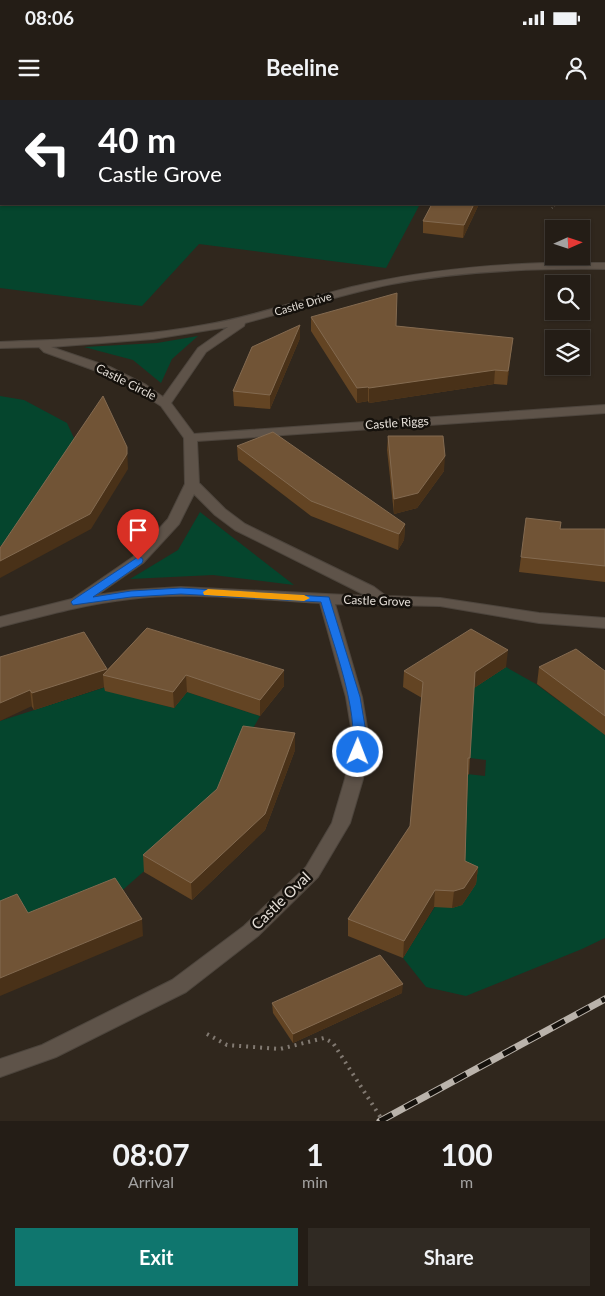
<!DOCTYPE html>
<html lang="en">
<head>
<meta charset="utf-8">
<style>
  :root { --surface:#241d16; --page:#302a23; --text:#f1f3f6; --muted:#a3a2a1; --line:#413b35; --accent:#0f766e }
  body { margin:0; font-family:Lato,sans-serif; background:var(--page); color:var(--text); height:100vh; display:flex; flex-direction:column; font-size:19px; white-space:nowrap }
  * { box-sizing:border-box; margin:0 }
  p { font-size:16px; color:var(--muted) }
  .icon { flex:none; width:28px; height:28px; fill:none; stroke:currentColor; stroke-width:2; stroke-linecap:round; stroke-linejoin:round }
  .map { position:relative; height:1021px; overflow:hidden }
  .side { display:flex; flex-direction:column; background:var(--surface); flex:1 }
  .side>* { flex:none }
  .top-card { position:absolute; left:0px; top:0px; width:605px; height:105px; box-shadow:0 1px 4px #0004,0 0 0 1px var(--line); background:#202124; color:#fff; overflow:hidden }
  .needle { width:32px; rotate:87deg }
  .controls { position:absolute; left:545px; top:120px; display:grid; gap:10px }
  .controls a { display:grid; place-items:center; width:45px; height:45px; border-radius:0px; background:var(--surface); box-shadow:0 1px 4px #0004,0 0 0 1px var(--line); font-size:25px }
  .pin { position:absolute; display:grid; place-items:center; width:42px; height:42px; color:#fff; margin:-51px -21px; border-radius:50% 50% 50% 0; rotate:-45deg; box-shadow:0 0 5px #0007 }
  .pin .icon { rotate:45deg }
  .me { position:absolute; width:55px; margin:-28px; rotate:1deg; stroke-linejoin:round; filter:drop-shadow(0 0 4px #0008) }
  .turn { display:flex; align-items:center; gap:18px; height:105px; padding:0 15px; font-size:22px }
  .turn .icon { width:65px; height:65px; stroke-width:2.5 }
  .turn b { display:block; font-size:35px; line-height:42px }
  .eta { display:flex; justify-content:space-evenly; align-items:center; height:85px; text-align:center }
  .eta b { font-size:30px; font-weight:700; line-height:35px }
  .primary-button { display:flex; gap:10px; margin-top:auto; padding:10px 15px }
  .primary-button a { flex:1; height:58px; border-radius:0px; background:var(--accent); color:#fff; font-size:20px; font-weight:700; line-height:58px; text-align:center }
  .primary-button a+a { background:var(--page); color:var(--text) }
  .status { display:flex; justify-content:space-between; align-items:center; height:35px; padding:0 25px; background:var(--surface); direction:ltr }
  .status svg { height:14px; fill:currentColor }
  header { display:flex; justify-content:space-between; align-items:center; height:65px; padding:0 15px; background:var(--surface); font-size:22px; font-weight:700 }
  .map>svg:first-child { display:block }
</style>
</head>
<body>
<div class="status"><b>08:06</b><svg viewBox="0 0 49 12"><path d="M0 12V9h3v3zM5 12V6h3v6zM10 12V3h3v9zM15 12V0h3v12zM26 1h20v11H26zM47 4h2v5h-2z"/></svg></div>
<header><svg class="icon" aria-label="menu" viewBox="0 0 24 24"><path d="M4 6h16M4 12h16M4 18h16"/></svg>Beeline<svg class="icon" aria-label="person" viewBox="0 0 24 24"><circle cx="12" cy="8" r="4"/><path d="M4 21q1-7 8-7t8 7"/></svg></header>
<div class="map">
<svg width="605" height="1021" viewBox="0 0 605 1021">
  <rect width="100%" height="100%" fill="#30271d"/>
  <g fill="#05452d">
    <path d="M0,0H605V95L604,1H1V104H420L386,168L199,144L142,206L0,188Z"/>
    <path d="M198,236L172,259L161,283L133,260L84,247L157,243Z"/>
    <path d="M0,296L24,300L67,323L86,364L52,418L0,446Z"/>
    <path d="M200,412L294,485L213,475L130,479L178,450Z"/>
    <path d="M506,567L536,584L560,602L565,599L605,635V838L582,849L466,896L426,887L403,858L436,805C457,809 460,809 472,790L456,775L467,674L485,676L486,660L470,658L474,588Z"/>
    <path d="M109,586L143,600L174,608L187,592L260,616L201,721L117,795L0,819V621Z"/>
  </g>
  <path fill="#116142" d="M171,0H491L493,1H181Z"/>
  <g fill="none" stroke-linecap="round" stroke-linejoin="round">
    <g stroke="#4d453d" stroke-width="2">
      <path id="street" d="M545,163H605V169C534,168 462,171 392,184C342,194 294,210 245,223L244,226L206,252L171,303L194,334L605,305V313L197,341L199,383L225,409L245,424L374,487L386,496L440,498L539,513L605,518V528L539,523L440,506L335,504L362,597L369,639L363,679L350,723L318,777L258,836L186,892L56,957L0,977V959L42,945L172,880L244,826L306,767L332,723L345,679L353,639L346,597L320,503C257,500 193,491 130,499C85,504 43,516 0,527V517L72,499L133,457L168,419L185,384L184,338L161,306L138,291L102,273L44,252L39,247L0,248V242C68,239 137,238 204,225C258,216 310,196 365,184C424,171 484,165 545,163ZM228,227L198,248L163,297L146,285L110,267L51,247L153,239ZM194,394L215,415L235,430L367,496L181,487L131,490L97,495L143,463L179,424Z"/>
    </g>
    <path stroke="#817971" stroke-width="2" stroke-dasharray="0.5 2.5" stroke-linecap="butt" d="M552,108L556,104"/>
    <path stroke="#817971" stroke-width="4" stroke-dasharray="2 5" stroke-linecap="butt" d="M207,934L227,945L280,949L324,938L333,943L383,1021"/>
    <use href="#street" fill="#5e5349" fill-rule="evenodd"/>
    <g stroke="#bab3ab" stroke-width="7">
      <path id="rail" d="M380,1021L605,899"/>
    </g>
    <use href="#rail" stroke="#15110c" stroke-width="5" stroke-dasharray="14" stroke-linecap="butt"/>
  </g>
  <g fill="#634423">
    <path d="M432,104H479L463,138L423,133V121Z"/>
    <path d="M311,217L513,238L507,285L494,284L369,303L368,301L357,303L311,231Z"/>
    <path d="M300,238L270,309L234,306L233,291Z"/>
    <path d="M388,336L444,371L417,408L394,414L387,350Z"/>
    <path d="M237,346L405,424L404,440L398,450L311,416L238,360Z"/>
    <path d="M560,429H605V482L519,472L521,457Z"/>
    <path d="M147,528L284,586L260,616L187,592L174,608L105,591L104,587L34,610L0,557L107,569V570Z"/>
    <path d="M506,567L474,588L470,658L469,675L468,674L465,761L478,767L476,784L462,805L452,808L434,807L403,858L348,836V819L410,726L422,598L403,587L404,571Z"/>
    <path d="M539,567L605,571V635L537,584Z"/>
    <path d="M295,650L265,730L192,800L144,772L143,755Z"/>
    <path d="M402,893L293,943L273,913L272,903Z"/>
  </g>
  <g fill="#493118">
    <path d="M474,104H479L463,138L464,125Z"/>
    <path d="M300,225V238L270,309V295Z"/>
    <path d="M513,238L511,252L507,285L508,271Z"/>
    <path d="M495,270L494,284L369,303V288Z"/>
    <path d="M368,287V301L357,303V288Z"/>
    <path d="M127,347L128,369L91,429L0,478V461Z"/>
    <path d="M445,356L444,371L417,408L394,414V399Z"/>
    <path d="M405,424L404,440L398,450L399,434Z"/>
    <path d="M508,550L506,567L474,588L475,572Z"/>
    <path d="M107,569L108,576L103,575L104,587L34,610L32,593Z"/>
    <path d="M284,570V586L260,616V600Z"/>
    <path d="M186,575L187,592L174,608L173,592Z"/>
    <path d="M30,590L32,606L0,621V603Z"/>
    <path d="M295,633V650L265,730L192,800L191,783Z"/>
    <path d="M478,767L476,784L462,805L452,808L454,791Z"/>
    <path d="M435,790L434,807L403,858L404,841Z"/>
    <path d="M142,819L143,836L0,896V878Z"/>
    <path d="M403,884L402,893L293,943V934Z"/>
  </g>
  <g fill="#715436" stroke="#836a50">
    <path d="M432,104H474L464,125L423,121Z"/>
    <path d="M397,193L396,226L513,238L508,271L495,270L369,288L368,287L357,288L311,217Z"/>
    <path d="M300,225L270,295L233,291L252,247Z"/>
    <path d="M103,296L127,347V354L90,414L0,461V448Z"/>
    <path d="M273,332L405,424L399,434L311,401L237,346Z"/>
    <path d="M388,336H443L445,356L418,393L394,399Z"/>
    <path d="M526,418L561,422L560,429H605V466L521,457Z"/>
    <path d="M147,528L284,570L260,600L186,575L173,592L103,575Z"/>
    <path d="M471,529L508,550L475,572L470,658H468L465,761L478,767L464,788L454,791L435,790L404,841L348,819L410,726L423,582L404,571Z"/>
    <path d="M84,532L107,569L32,593L30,590L0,603V557Z"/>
    <path d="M576,549L605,571V616L539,567Z"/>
    <path d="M243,626L295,633L265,714L191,783L143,755L217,689Z"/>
    <path d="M115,778L142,819L0,878V801L17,794L28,813Z"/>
    <path d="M380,855L403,884L293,934L272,903Z"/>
  </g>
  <path fill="#1a73e8" stroke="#114b97" d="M138,457L142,458L143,460L142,463L93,497L131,491L181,488L329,497L360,597L367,638L363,655L358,656L352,652C359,610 333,544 321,502L181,494L131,497L73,505L71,502L73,500Z"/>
  <path fill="#f59e0b" d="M208,489L304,495L310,498L304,501L204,495L203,492Z"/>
  <g text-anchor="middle" stroke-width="5" stroke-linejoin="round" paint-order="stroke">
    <g font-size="11" fill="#e5dfd8" stroke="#15110c">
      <text transform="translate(303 204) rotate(-16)" y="4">Castle Drive</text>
    </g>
    <g font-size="12" fill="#e5dfd8" stroke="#15110c">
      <text transform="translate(126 282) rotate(27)" y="4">Castle Circle</text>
      <text transform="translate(397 323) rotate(-4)" y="4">Castle Riggs</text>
      <text transform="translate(377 501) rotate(2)" y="4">Castle Grove</text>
    </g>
    <g font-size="15" fill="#e5dfd8" stroke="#15110c">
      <text transform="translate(281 801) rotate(-44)" y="5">Castle Oval</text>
    </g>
  </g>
</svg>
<div class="controls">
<a><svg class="needle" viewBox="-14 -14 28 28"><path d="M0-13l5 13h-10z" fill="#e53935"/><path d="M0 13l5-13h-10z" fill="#a3a2a1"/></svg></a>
<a><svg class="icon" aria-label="search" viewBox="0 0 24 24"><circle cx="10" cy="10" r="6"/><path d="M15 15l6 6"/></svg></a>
<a><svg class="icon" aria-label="layers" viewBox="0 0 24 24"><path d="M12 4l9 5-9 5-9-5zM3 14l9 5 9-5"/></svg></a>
</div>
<div class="pin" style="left:138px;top:460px;background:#d93025"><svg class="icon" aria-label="arrive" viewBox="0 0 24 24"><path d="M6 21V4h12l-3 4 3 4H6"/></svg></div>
<svg class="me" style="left:358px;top:652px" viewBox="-20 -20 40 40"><circle r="17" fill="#1a73e8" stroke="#fff" stroke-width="3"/><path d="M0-11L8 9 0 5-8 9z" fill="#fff"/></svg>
<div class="top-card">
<div class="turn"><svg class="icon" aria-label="left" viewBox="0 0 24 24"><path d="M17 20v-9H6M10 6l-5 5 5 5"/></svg><div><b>40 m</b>Castle Grove</div></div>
</div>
</div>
<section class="side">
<div class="eta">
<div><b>08:07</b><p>Arrival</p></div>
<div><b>1</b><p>min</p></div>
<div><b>100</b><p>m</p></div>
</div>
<div class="primary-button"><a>Exit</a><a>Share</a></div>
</section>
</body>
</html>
